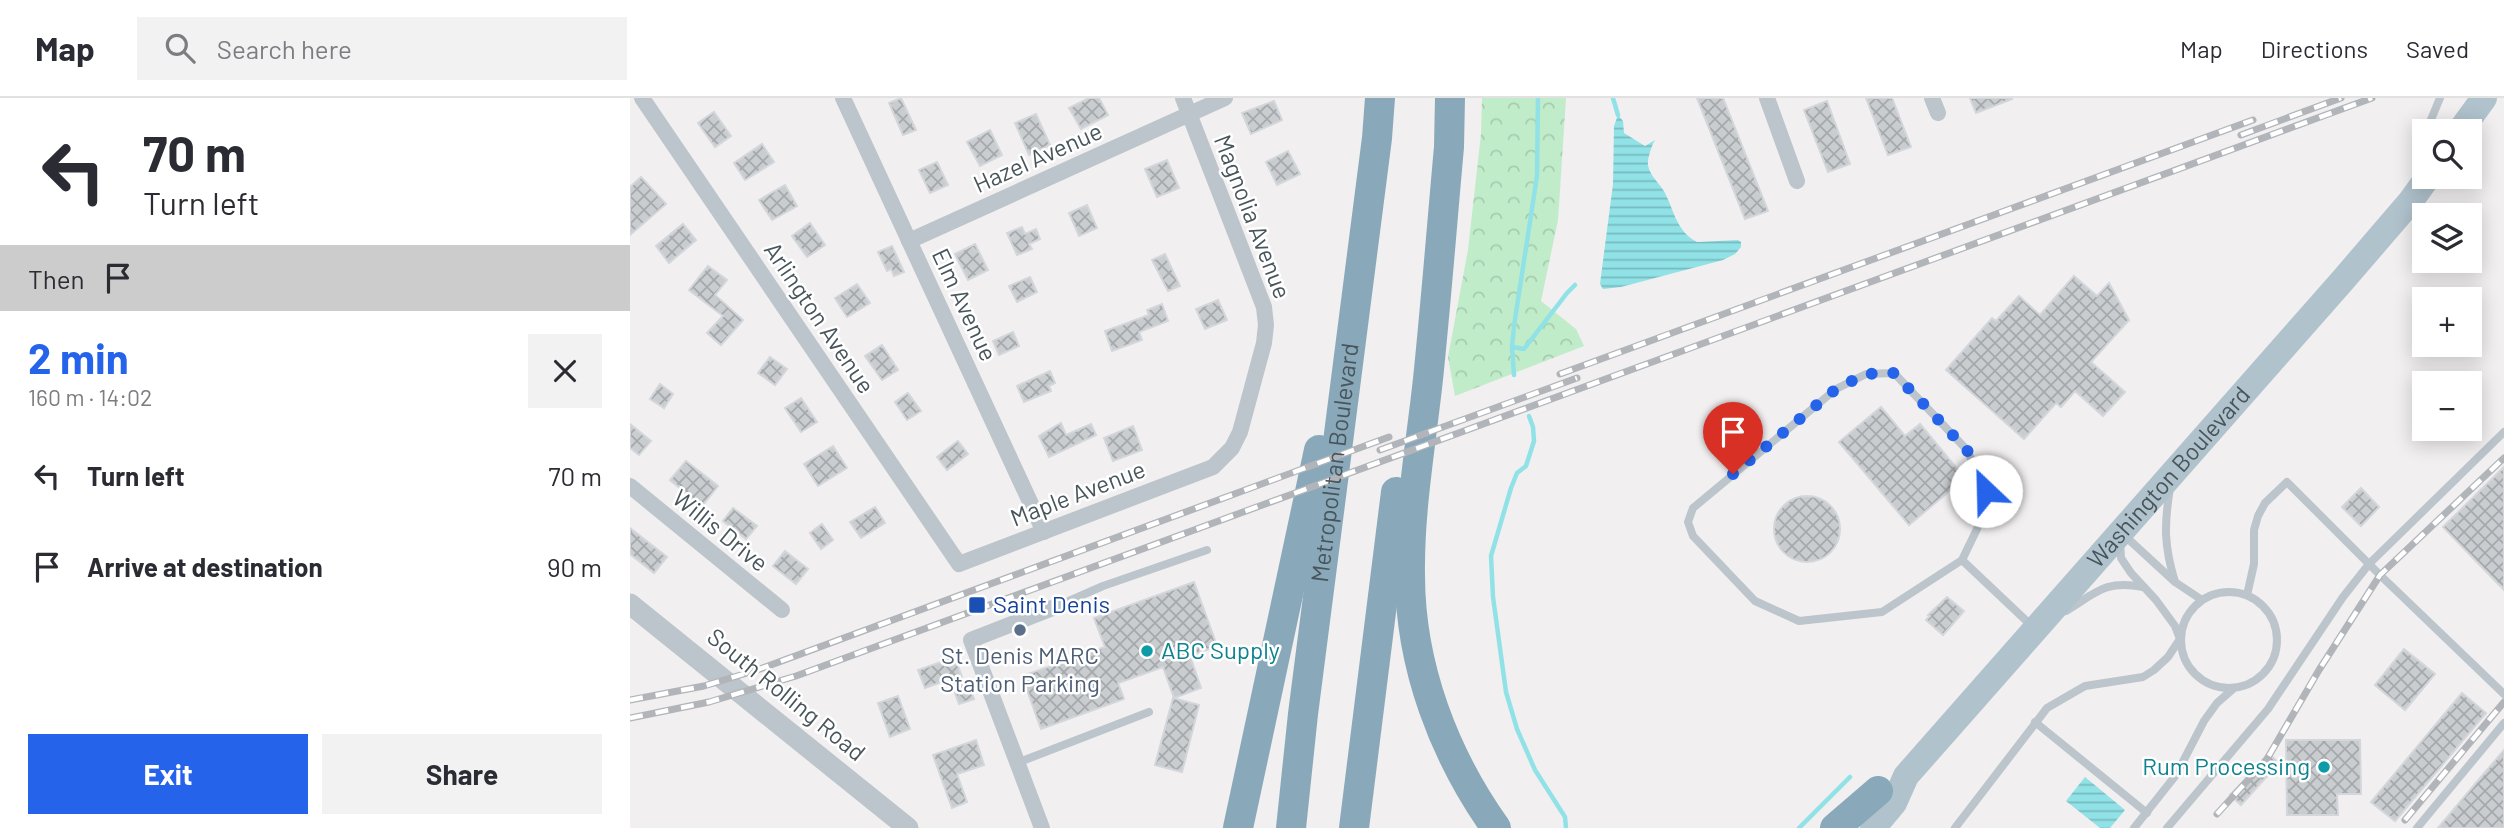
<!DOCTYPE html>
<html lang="en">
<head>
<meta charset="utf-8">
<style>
  :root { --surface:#fff; --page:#f2f2f3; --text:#2b2b33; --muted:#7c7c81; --line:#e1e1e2; --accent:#2563eb }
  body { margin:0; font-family:Barlow,sans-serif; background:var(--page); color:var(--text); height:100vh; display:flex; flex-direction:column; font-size:26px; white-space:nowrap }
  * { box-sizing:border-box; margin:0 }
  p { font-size:23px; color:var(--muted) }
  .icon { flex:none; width:38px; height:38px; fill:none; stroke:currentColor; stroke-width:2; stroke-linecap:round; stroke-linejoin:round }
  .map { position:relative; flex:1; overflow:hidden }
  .side { display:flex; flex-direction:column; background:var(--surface); width:630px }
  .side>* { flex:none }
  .guide { background:#fff; color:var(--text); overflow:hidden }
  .fabs { position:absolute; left:1782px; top:21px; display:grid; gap:14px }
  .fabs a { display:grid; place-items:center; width:70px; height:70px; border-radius:0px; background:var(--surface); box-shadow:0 4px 18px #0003; font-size:35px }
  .pin { position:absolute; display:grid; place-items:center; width:60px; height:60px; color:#fff; margin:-72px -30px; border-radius:50% 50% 50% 0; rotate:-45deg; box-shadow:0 0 7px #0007 }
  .pin .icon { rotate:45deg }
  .me { position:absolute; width:77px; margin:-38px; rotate:336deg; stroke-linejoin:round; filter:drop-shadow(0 0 5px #0008) }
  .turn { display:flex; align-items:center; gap:24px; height:147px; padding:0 28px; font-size:32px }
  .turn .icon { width:91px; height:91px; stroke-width:2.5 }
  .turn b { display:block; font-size:49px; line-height:60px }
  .then { display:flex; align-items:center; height:66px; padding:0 28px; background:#0003; gap:14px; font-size:26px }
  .round { display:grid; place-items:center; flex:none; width:74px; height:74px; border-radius:0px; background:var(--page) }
  .summary { display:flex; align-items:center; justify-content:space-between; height:119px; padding:0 28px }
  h1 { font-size:42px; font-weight:700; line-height:52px; color:var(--accent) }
  .action { display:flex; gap:14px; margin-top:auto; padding:14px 28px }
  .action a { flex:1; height:80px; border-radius:0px; background:var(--accent); color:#fff; font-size:28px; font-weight:700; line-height:80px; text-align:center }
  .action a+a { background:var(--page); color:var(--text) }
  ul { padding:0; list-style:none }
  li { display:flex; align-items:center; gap:21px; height:91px; padding:0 28px }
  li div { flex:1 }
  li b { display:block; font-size:26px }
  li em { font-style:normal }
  header { display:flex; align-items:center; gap:42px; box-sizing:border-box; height:98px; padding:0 35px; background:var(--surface); border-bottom:2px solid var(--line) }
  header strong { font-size:33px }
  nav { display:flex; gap:38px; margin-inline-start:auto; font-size:24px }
  .search { width:490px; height:63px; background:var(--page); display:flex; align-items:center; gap:18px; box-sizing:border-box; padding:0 24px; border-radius:0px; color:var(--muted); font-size:26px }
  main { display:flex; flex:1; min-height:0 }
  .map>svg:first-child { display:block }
</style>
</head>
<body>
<header>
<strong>Map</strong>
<div class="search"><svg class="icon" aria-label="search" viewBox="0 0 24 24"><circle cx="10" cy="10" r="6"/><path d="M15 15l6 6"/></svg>Search here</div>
<nav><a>Map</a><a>Directions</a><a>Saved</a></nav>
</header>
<main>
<section class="side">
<div class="guide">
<div class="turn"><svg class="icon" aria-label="left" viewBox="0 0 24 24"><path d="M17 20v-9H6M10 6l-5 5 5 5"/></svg><div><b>70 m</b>Turn left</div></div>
<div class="then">Then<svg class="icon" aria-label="arrive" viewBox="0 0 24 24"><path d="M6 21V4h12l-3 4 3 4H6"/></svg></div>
</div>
<div class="summary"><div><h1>2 min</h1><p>160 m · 14:02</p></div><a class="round"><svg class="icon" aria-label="close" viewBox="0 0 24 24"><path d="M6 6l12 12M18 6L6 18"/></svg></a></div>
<ul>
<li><svg class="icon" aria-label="left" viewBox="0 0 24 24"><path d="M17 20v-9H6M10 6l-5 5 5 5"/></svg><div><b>Turn left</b></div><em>70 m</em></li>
<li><svg class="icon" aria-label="arrive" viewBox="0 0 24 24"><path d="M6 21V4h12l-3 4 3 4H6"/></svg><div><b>Arrive at destination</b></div><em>90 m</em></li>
</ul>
<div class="action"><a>Exit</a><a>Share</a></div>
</section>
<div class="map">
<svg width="1874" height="730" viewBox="0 0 1874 730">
  <defs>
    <pattern id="forest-crowns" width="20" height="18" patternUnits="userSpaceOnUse" patternTransform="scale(1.75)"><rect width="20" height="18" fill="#c0ecca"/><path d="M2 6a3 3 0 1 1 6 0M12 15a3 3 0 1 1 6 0" fill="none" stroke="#a6ccb0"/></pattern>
    <pattern id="water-rules" width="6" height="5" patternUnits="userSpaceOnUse" patternTransform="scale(1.75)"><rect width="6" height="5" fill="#90e2e7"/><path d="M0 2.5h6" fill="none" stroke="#78babe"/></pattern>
    <pattern id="building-cross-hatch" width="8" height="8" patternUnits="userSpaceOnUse" patternTransform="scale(1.75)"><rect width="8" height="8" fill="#c9cdd0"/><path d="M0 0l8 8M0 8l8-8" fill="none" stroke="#a5a9ac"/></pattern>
  </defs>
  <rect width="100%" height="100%" fill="#f1efef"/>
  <path fill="url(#forest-crowns)" d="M852,0H936L928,122L911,203L946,231L954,248L825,298L818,259L838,152L851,36Z"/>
  <g fill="url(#water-rules)">
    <path d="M988,17L993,23L994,35L1015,48L1025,42C1022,47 1017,61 1018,67C1020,79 1030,85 1035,95C1044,113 1047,134 1067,144L1108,142L1111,144V149L1105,156L1093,162L991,189L973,191L970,186L983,86L984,28Z"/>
    <path d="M1455,679L1495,712L1480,730H1470L1436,703Z"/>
  </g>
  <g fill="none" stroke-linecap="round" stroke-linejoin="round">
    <g stroke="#90e2e7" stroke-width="4.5">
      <path d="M983,0L988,17"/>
      <path d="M882,249L894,251L937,195L945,187"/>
      <path d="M884,277L882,249L884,228L907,78L908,0"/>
      <path d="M899,318L903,329L904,343L896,368L887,375L881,390L861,458L863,499L876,594L887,631L905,672L935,719L936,730"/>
      <path d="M1169,730L1220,679"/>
    </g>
  </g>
  <g fill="url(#building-cross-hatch)" stroke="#d3d6da" stroke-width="2">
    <path d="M271,0L286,32L273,37L259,5Z"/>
    <path d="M459,0H469L478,17L451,31L439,10Z"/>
    <path d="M1067,0H1093L1138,113L1115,121Z"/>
    <path d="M1236,0H1262L1281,49L1258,57Z"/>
    <path d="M1340,0H1382V1L1346,15Z"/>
    <path d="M644,3L652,22L621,36L612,15Z"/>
    <path d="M1197,3L1220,66L1198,74L1174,12Z"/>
    <path d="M84,14L101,38L85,49L68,25Z"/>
    <path d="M406,16L420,47L399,57L385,25Z"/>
    <path d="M360,32L372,57L350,68L337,44Z"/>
    <path d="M132,46L144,64L115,82L104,65Z"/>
    <path d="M658,53L670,76L647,87L636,64Z"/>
    <path d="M537,62L549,90L527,99L515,71Z"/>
    <path d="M307,64L318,87L300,95L289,72Z"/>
    <path d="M11,79L36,106L0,137V89Z"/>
    <path d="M155,87L167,108L142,122L129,102Z"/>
    <path d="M457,107L467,130L449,138L439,115Z"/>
    <path d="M180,125L195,147L177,159L162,138Z"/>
    <path d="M53,126L66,142L39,165L26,148Z"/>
    <path d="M392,129L395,136L406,131L410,141L399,146L402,151L387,157L377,135Z"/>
    <path d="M345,146L358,172L338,182L325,156Z"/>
    <path d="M262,148L274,174L264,178L261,171L257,173L248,154Z"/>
    <path d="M535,156L550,188L538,193L522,162Z"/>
    <path d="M78,168L97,182L85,197L113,222L91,247L77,235L93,218L59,192Z"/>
    <path d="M1444,178L1467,198L1479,185L1499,222L1461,264L1495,294L1473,318L1445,293L1431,309L1426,305L1394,341L1316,272L1362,220L1366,223L1389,198L1410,217Z"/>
    <path d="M400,179L407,194L387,204L379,188Z"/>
    <path d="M227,186L240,205L217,219L205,200Z"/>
    <path d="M588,202L597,222L575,231L566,211Z"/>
    <path d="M532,206L538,223L509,234L512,242L482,253L475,233L519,217L517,212Z"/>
    <path d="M383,234L389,248L369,257L363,243Z"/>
    <path d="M252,247L268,272L252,282L235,258Z"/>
    <path d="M140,259L157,271L145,287L128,275Z"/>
    <path d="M420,273L425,285L419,288L421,293L394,304L387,288Z"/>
    <path d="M30,286L43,296L34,310L20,301Z"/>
    <path d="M278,295L291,313L277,322L265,304Z"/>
    <path d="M171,300L187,324L171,334L155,310Z"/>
    <path d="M1251,309L1275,338L1290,326L1335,380L1279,427L1209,344Z"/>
    <path d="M431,325L436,337L461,326L466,337L419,359L409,338Z"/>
    <path d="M0,326L21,343L9,357L0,350Z"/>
    <path d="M503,328L512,352L483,363L474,340Z"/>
    <path d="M328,343L338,356L317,372L307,359Z"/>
    <path d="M203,348L217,370L188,388L174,366Z"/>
    <path d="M56,363L88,388L72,408L40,382Z"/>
    <path d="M1874,369V492L1813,429Z"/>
    <path d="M1731,390L1749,409L1731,428L1712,409Z"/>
    <circle cx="1177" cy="431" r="33"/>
    <path d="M245,409L255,425L231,440L220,424Z"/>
    <path d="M103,410L127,428L116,441L93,423Z"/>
    <path d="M192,426L203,442L191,451L180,435Z"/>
    <path d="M0,430L37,459L24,475L0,456Z"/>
    <path d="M155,453L178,471L166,486L143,468Z"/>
    <path d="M564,484L587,548L560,558L571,590L544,600L533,569L488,585L494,601L411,631L392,578L475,549L464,520Z"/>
    <path d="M1317,499L1334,513L1313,537L1296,522L1300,518L1298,517Z"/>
    <path d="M1774,551L1805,576L1775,612L1745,587Z"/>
    <path d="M325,559L334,585L338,583L344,601L329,606L320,581L295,590L288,572Z"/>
    <path d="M1832,595L1856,615L1765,723L1741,704Z"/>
    <path d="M268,598L280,631L260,639L248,605Z"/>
    <path d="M543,600L569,607L552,674L525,667Z"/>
    <path d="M346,642L354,667L327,676L337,704L322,710L303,657Z"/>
    <path d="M1656,642H1730L1731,696H1707L1708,717H1657Z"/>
    <path d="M1874,652V730H1808L1851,679Z"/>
    <path d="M1638,655L1649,665L1611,707L1600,697L1626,671Z"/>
  </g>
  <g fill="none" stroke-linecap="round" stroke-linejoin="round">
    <g stroke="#bbc5cb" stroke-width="8">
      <path d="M1800,24L1810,0"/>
      <path d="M1540,390C1534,427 1534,448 1545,484"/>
      <path d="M1495,438L1545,484L1572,502"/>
      <path d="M1332,462L1347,431L1354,409L1356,393L1337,352L1264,275L1236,276L1206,291L1063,410L1058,424L1063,438L1125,503L1169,523L1252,514L1332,462L1404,530"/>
      <circle cx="1599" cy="542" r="48"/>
      <path d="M1617,497L1624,466V432L1628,418L1635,405L1657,384L1750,477L1874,596"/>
      <path d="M425,509L473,488L577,452"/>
      <path d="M1436,513C1467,494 1475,482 1513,489"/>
      <path d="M1405,624L1517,715"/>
      <path d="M387,665L519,614"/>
      <path d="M1325,730L1417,610L1455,588L1513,579L1524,572L1538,559L1550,541L1545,528L1526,502L1501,475L1491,460L1490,444"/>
      <path d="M1504,730L1546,677L1574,623L1587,605L1603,591"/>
      <path d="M1537,730L1638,611L1713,499L1739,466L1874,334"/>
      <path d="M1787,730L1874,625"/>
    </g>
    <g stroke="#bbc5cb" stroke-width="16">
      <path d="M12,0L329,466L583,369L602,350L610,334L634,245L636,227L634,209L553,0"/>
      <path d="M213,0L414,434"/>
      <path d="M1137,0L1167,83"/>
      <path d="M1302,0L1308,15"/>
      <path d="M279,143L595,0"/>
      <path d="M0,388L152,512"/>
      <path d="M412,730L341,542L425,509"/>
    </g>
    <path stroke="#bbc5cb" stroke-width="21" d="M0,506L278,730"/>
    <g stroke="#b0c2cc" stroke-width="26">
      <path d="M1830,33L1854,0"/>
      <path id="s1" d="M1243,730L1264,705L1276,678L1713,182L1780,104L1798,79"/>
    </g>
    <g stroke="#89a9bb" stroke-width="30">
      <path d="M820,0L819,49C812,126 806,204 798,281C791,346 779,412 780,477C780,568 814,657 866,730"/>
      <path d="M608,730L689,352"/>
      <path id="s2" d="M661,730L673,616L747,40L750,0"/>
      <path d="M724,730L766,394"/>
      <path d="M1205,730L1248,693"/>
    </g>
    <g stroke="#b1b5b9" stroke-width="7">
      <g id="rail">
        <path d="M1611,37L1711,0"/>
        <path d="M930,276L1623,22"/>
        <path d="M750,352L947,280"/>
        <path d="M0,602L74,588L127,572L759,339"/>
        <path d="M0,620L79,604L166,578L1742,0"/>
        <path d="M1587,716L1637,661L1689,572L1750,477L1874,360"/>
        <path d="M1775,722L1874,604"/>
      </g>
    </g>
    <use href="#rail" stroke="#fff" stroke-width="4.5" stroke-dasharray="13" stroke-linecap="butt"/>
  </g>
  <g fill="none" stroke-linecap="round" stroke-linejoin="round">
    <path stroke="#2563eb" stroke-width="12" stroke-dasharray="0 21.6" d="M1103,376L1206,291L1236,276L1264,275L1337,352L1356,393"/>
  </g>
  <rect fill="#1a4fb4" stroke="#fff" stroke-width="2.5" x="338" y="498" width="18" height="18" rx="3.5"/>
  <circle fill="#5c6f8a" stroke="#fff" stroke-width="2.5" cx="390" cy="532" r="7"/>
  <g fill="#0f9aa8" stroke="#fff" stroke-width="2.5">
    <circle cx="517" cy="553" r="7"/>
    <circle cx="1694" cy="669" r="7"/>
  </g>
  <g text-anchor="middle" stroke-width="5" stroke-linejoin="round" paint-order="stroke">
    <g font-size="24" fill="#48555b" stroke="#fff">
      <text transform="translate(408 60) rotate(-24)" y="8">Hazel Avenue</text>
      <text transform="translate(622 119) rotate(69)" y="8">Magnolia Avenue</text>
      <text transform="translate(334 207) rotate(65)" y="8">Elm Avenue</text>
      <text transform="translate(189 220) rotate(56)" y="8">Arlington Avenue</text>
      <text dy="8" stroke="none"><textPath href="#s2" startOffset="368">Metropolitan Boulevard</textPath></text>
      <text dy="8" stroke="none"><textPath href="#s1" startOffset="460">Washington Boulevard</textPath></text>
      <text transform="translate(448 396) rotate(-21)" y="8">Maple Avenue</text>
      <text transform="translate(90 433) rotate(39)" y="8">Willis Drive</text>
      <text transform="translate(156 597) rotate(39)" y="8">South Rolling Road</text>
    </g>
    <g font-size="24" fill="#164399" stroke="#fff" text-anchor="start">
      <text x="363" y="515">Saint Denis</text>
    </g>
    <g font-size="24" fill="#0d838f" stroke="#fff" text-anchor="start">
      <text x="531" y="561">ABC Supply</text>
      <text x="1680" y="677" text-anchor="end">Rum Processing</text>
    </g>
    <g font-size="24" fill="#4e5e75" stroke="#fff">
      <text x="390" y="566">St. Denis MARC<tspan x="390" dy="28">Station Parking</tspan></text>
    </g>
  </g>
</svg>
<div class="fabs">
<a><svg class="icon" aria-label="search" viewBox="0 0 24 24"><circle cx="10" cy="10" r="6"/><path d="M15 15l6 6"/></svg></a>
<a><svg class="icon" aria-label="layers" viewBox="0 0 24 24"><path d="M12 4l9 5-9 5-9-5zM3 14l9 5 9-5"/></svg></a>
<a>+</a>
<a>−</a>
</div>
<div class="pin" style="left:1103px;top:376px;background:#d93025"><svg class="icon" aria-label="arrive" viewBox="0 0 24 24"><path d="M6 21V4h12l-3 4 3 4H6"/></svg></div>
<svg class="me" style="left:1356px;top:393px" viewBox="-20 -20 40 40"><circle r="19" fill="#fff"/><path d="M0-13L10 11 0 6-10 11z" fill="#2563eb"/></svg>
</div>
</main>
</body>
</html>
